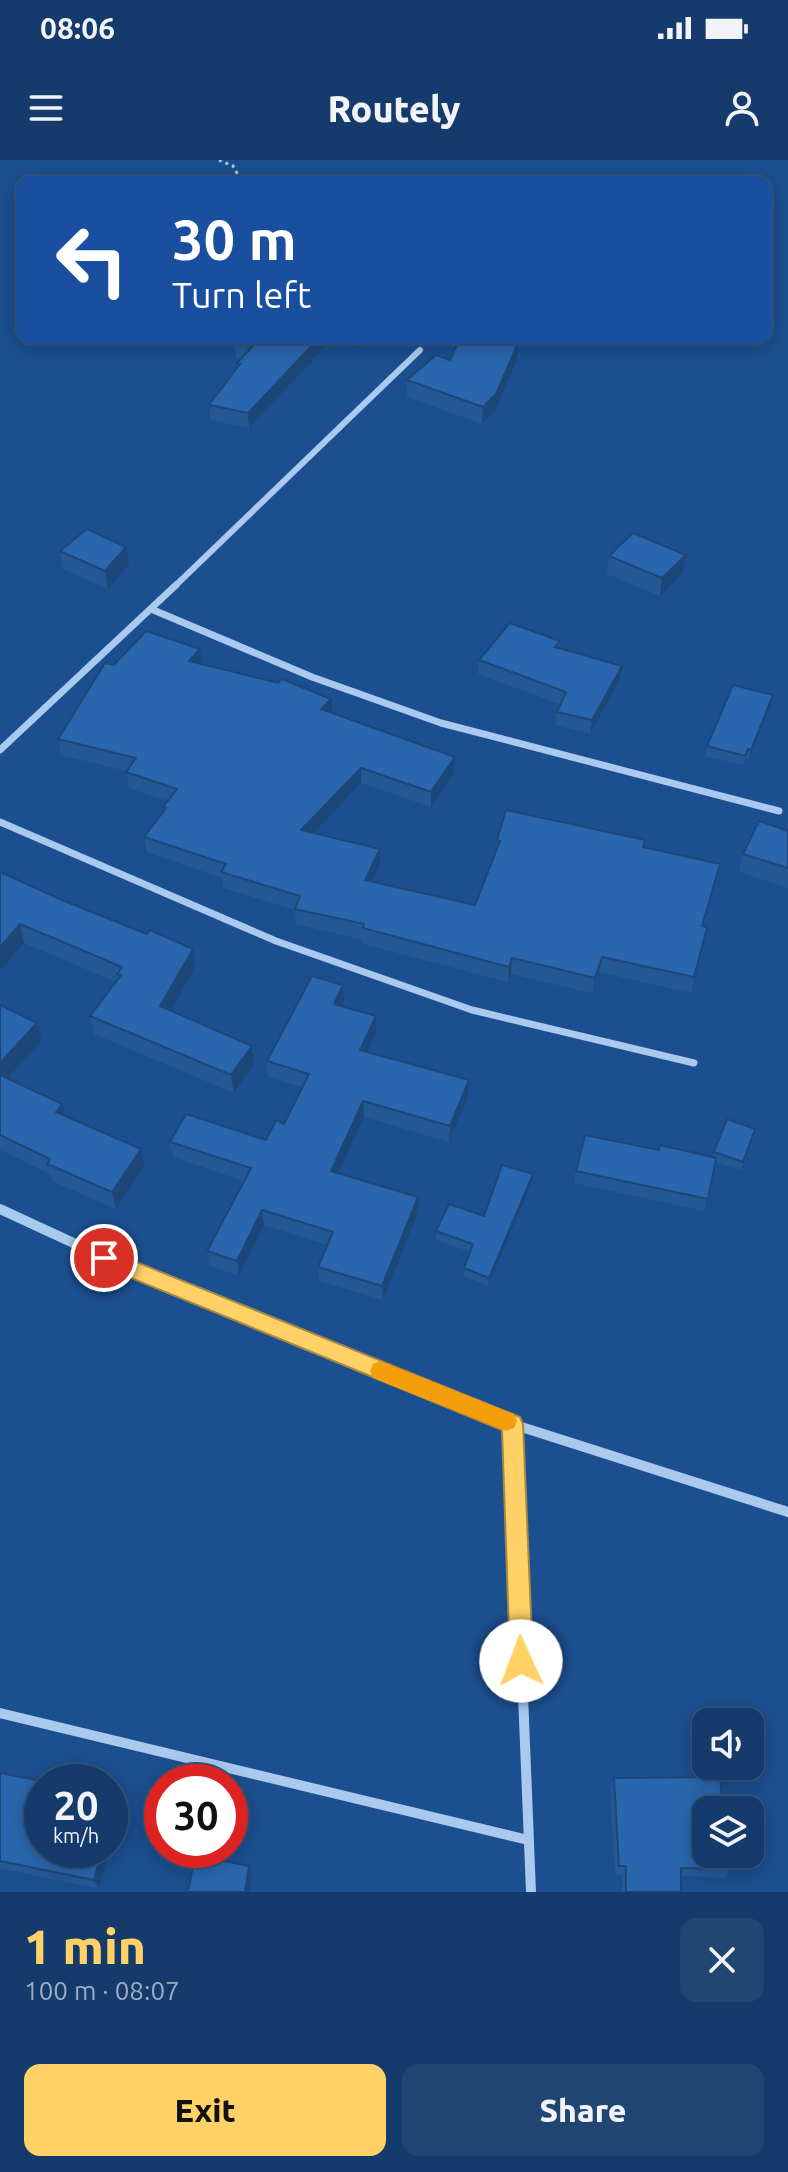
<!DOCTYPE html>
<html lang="en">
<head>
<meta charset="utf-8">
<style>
  :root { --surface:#143b6b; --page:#214673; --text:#f1f3f6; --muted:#9dadc1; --line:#33557e; --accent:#ffd166 }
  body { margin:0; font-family:Ubuntu,sans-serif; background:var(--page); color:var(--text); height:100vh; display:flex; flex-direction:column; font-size:30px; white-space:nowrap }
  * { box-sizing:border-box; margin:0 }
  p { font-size:26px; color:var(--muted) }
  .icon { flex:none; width:44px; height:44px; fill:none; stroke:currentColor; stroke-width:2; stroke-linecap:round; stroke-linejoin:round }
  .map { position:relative; height:1732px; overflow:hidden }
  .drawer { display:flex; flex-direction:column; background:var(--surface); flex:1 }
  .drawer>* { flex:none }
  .top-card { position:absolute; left:16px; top:16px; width:756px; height:168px; border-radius:16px; box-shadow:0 4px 20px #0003,0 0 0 2px var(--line); background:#1a4fa0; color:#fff; overflow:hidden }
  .controls { position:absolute; left:692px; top:1548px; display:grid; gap:16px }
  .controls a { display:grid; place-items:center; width:72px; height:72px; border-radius:16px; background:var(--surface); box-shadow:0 4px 20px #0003,0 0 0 2px var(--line); font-size:40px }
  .speed { position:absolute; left:24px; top:1604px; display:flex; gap:16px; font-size:40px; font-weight:700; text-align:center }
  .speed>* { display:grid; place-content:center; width:104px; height:104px; border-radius:50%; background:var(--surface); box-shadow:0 4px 20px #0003,0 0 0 2px var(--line); line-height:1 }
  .speed small { font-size:20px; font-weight:400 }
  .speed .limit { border:12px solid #d22; background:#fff; color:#111 }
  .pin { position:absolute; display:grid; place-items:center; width:68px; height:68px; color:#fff; margin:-34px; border:4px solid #fff; border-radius:50%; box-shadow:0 2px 8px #0007 }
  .me { position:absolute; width:88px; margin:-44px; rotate:358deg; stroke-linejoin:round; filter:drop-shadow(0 0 6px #0008) }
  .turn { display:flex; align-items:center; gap:28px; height:168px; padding:0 24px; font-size:36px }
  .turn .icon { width:104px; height:104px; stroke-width:2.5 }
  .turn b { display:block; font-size:56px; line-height:68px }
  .round { display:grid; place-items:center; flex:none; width:84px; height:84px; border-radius:16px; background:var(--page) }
  .summary { display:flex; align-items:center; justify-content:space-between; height:136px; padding:0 24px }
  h1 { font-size:48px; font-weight:800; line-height:60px; color:var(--accent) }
  .primary-button { display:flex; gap:16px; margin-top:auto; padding:16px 24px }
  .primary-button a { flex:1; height:92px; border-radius:16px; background:var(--accent); color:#111; font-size:32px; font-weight:800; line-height:92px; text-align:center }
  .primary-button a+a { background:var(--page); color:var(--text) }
  .status { display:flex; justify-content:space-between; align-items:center; height:56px; padding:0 40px; background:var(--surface); direction:ltr }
  .status svg { height:22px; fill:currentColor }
  header { display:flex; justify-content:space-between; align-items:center; height:104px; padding:0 24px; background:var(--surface); font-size:36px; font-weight:800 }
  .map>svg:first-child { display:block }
</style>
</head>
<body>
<div class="status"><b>08:06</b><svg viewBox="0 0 49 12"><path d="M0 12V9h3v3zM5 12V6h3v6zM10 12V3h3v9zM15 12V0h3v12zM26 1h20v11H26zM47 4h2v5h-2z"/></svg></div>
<header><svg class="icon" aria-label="menu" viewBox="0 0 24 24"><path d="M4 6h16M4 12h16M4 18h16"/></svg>Routely<svg class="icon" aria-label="person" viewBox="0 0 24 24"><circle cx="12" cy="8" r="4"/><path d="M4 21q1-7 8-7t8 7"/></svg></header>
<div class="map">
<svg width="788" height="1732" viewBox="0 0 788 1732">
  <rect width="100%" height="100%" fill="#1b4f8f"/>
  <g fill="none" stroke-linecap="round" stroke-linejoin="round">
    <path stroke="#a9c9ee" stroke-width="3" stroke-dasharray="3 4" stroke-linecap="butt" d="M219,0L233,6L242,22"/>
    <path stroke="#a9c9ee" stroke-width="6" d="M174,427L420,190"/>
    <g stroke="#a9c9ee" stroke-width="7">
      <path d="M151,449L312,517L441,563L779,651"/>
      <path d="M0,590L176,425"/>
      <path d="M0,662L276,781L472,850L694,903"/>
    </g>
    <g stroke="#a9c9ee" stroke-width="10">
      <path d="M0,1049L160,1123L512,1264L788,1352"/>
      <path d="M512,1264L531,1732"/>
      <path d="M0,1553L528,1680"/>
    </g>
  </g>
  <g fill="#245895">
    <path d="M238,178H369L353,188L333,179L249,268L210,260L209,245L237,208V203L240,200L236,199L235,184Z"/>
    <path d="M460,178H520L517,182L518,183L517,200L495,251L482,264L407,237V220L450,200Z"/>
    <path d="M60,391L129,405L108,429L63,409Z"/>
    <path d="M686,395L683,413L660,436L607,414L609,396Z"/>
    <path d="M560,481L559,489L622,506L620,519L590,574L555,565L557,552L560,544L478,514L479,500Z"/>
    <path d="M201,504L332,553L454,613L431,647L361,623L314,673L380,689V704L372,722L475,745L496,691L497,680H645L644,687L720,704L703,767L707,768L691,833L599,812L592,833L511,814L508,822L363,784V780L296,764L295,750L223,728L222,718L147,692L144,677L164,651L163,647L168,641L129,628L126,611L61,595L58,579Z"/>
    <path d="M773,535L771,545L749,599L746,598L743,605L705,596L707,586Z"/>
    <path d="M788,671V728L739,712L743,694Z"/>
    <path d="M0,712L62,740L147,774L193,789L195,807L170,851L252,886L254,904L234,933L94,874L90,856L116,822L24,783L0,811Z"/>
    <path d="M343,825L344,842L341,846L376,856V873L367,892L469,920L468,936L449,982L364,957L338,1013L418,1037V1052L383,1140L319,1121L318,1107L327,1085L264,1065L239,1116L210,1106L207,1091L244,1021L173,997L170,982L266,980L284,964L302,927L268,917L267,901Z"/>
    <path d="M0,845L37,863L42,881L8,919L145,1006L116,1049L52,1021L50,1014L0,990Z"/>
    <path d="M755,969L741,1010L715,1002L704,1051L574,1023L576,1011L659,990L713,998L714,992Z"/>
    <path d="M533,1014L532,1022L488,1126L464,1116V1108L470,1092L436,1080V1071L484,1056Z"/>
    <path d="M0,1613L42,1690H110L99,1729L0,1708Z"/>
    <path d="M614,1618L730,1709L724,1718L681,1716V1732H622V1715H615L610,1628Z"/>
  </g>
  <g fill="#1d4779">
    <path d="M319,178L333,179L249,268L248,253Z"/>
    <path d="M353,178H369L353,188Z"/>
    <path d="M508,178H520L505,198L506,181Z"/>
    <path d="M518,183L517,200L495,251L482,264L483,247Z"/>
    <path d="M126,387L129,405L108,429L105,411Z"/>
    <path d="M686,395L683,413L660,436L662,418Z"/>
    <path d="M200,489L202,505L189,501Z"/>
    <path d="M622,506L620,519L590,574L592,560Z"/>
    <path d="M773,535L771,545L749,599L751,590Z"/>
    <path d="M331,539L332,555L321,549Z"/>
    <path d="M455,597L454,613L431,647V632Z"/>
    <path d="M361,608V623L302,686L301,670Z"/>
    <path d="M380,689V704L366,736L365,720Z"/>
    <path d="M20,764L24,783L0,811V787Z"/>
    <path d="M193,789L195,807L163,865L160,846Z"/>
    <path d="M602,797L599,812L592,833L595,818Z"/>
    <path d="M512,798L511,814L508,822L509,807Z"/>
    <path d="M343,825L344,842L334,860V844Z"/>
    <path d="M376,856V873L360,906V890Z"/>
    <path d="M37,863L42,881L0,927V903Z"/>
    <path d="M252,886L254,904L234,933L231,915Z"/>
    <path d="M469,920L468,936L449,982L450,966Z"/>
    <path d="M363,941L364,957L332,1027L331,1011Z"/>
    <path d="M62,944L67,961L56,952Z"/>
    <path d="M141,989L145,1006L116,1049L112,1032Z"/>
    <path d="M533,1014L532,1022L488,1126L489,1118Z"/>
    <path d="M418,1037V1052L383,1140L382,1126Z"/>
    <path d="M262,1050L264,1065L239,1116L237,1101Z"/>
    <path d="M117,1636L121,1646L110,1688V1660Z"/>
    <path d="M102,1690H110L99,1729L94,1720Z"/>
    <path d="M249,1706L252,1714L249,1732H245Z"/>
  </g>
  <g fill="#2a66ad" stroke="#1d4779" stroke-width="2">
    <path d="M238,178H319L248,253L209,245L240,204L237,203L253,186L235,184Z"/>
    <path d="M460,178H508L506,181L518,183L496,234L483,247L407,220L436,195L450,200Z"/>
    <path d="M87,369L126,387L105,411L60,391Z"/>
    <path d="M633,373L686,395L662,418L609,396Z"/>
    <path d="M510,463L560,481L555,487L622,506L592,560L557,552L566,532L479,500Z"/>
    <path d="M146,471L200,489L189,501L278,523L282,519L331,539L321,549L455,597L431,632L361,608L301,670L380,689L365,720L475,745L500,681L497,680L506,650L645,680L643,687L720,704L702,766L707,768L694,817L602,797L595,818L512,798L509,807L363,768L364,764L295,749L300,736L221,712L226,704L144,677L166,648L163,647L177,629L126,612L136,598L58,579L105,503L114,505Z"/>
    <path d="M733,525L773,535L751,590L748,589L745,596L707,586Z"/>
    <path d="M759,661L788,671V708L743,694Z"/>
    <path d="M0,712L62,740L147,774L150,770L193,789L160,846L252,886L231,915L90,856L121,815L117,814L122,807L20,764L0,787Z"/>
    <path d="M312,816L343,825L334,844L376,856L360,890L469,920L450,966L363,941L331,1011L418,1037L382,1126L318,1107L333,1072L262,1050L237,1101L207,1091L251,1008L170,982L186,954L266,980L276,960L284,964L309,914L267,901Z"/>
    <path d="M0,845L37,863L0,903Z"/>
    <path d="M0,915L62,944L56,952L141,989L112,1032L47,1004L50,999L0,975Z"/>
    <path d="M727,959L755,969L743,1002L714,992Z"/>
    <path d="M585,975L659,990L660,985L716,998L708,1039L576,1011Z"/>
    <path d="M502,1005L533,1014L489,1118L464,1108L473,1084L436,1071L449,1044L484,1056Z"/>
    <path d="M0,1613L47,1622H42V1690H102L94,1720L0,1701Z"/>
    <path d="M720,1617L723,1650H706V1694H728L730,1709L681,1708V1732H626V1706H619L614,1618Z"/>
    <path d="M110,1635L117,1636L110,1660Z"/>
    <path d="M195,1695L249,1706L245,1732H188Z"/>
  </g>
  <path fill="#ffd166" stroke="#a68842" stroke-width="2" d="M104,1089L520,1257L523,1264L533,1501L530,1510L521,1513L513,1510L510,1501L502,1270L97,1104L94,1098L97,1091Z"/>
  <path fill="#f59e0b" d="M380,1201L514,1254L517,1261L514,1268L506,1271L373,1218L370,1211L373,1204Z"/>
</svg>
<div class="controls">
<a><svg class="icon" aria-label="sound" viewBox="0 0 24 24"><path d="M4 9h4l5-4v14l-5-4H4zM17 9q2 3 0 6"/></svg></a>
<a><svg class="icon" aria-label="layers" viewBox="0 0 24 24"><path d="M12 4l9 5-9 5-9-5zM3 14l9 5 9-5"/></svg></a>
</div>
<div class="speed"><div>20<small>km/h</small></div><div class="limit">30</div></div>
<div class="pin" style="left:104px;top:1098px;background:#d93025"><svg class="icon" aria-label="arrive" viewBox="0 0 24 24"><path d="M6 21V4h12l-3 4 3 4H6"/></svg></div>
<svg class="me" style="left:521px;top:1501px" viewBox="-20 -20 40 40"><circle r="19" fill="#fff"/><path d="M0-13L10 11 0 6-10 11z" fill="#ffd166"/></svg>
<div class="top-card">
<div class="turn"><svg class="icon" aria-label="left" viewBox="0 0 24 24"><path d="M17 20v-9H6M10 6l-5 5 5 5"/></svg><div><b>30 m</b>Turn left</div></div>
</div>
</div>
<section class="drawer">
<div class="summary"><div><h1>1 min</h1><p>100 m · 08:07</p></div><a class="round"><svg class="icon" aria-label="close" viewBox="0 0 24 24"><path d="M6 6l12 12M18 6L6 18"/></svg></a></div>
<div class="primary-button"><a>Exit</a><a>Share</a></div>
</section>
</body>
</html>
